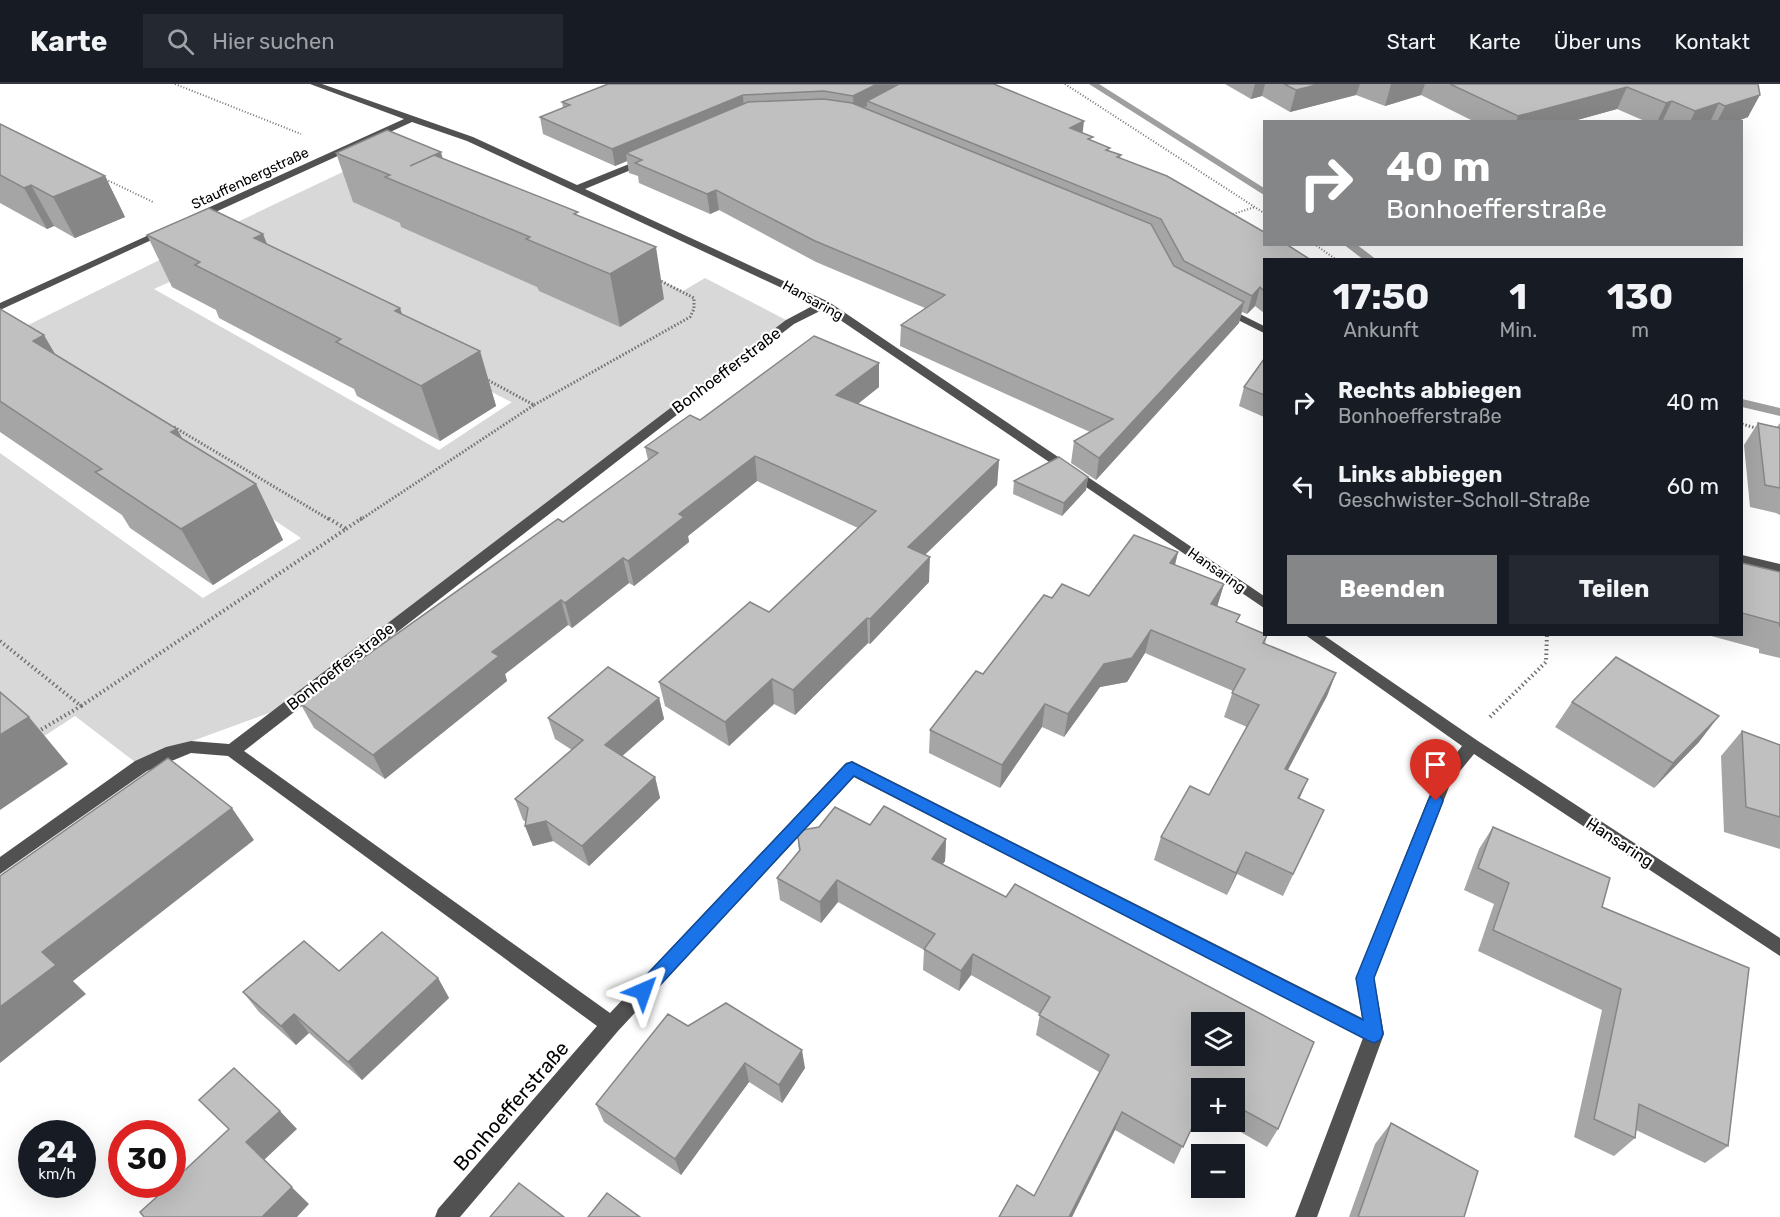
<!DOCTYPE html>
<html lang="de">
<head>
<meta charset="utf-8">
<style>
  :root { --surface:#171b24; --page:#242831; --text:#f1f3f6; --muted:#9ea1a6; --line:#363941; --accent:#858687 }
  body { margin:0; font-family:Rubik,sans-serif; background:var(--page); color:var(--text); height:100vh; display:flex; flex-direction:column; font-size:22px; white-space:nowrap }
  * { box-sizing:border-box; margin:0 }
  p { font-size:20px; color:var(--muted) }
  .icon { flex:none; width:33px; height:33px; fill:none; stroke:currentColor; stroke-width:2; stroke-linecap:round; stroke-linejoin:round }
  .map { position:relative; flex:1; overflow:hidden }
  .panel { position:absolute; left:1263px; top:174px; width:480px; height:378px; display:flex; flex-direction:column; background:var(--surface); border-radius:0px; box-shadow:0 6px 24px #0002 }
  .panel>* { flex:none }
  .banner { position:absolute; left:1263px; top:36px; width:480px; height:126px; border-radius:0px; box-shadow:0 6px 24px #0002; background:#858687; color:#fff; overflow:hidden }
  .fabs { position:absolute; left:1191px; top:928px; display:grid; gap:12px }
  .fabs a { display:grid; place-items:center; width:54px; height:54px; border-radius:0px; background:var(--surface); box-shadow:0 6px 24px #0002; font-size:30px }
  .speed { position:absolute; left:18px; top:1036px; display:flex; gap:12px; font-size:30px; font-weight:700; text-align:center }
  .speed>* { display:grid; place-content:center; width:78px; height:78px; border-radius:50%; background:var(--surface); box-shadow:0 6px 24px #0002; line-height:1 }
  .speed small { font-size:15px; font-weight:400 }
  .speed .limit { border:9px solid #d22; background:#fff; color:#111 }
  .pin { position:absolute; display:grid; place-items:center; width:51px; height:51px; color:#fff; margin:-62px -26px; border-radius:50% 50% 50% 0; rotate:-45deg; box-shadow:0 0 6px #0007 }
  .pin .icon { rotate:45deg }
  .me { position:absolute; width:66px; margin:-33px; rotate:43deg; stroke-linejoin:round; filter:drop-shadow(0 0 4px #0008) }
  .turn { display:flex; align-items:center; gap:21px; height:126px; padding:0 24px; font-size:27px }
  .turn .icon { width:78px; height:78px; stroke-width:2.5 }
  .turn b { display:block; font-size:42px; line-height:51px }
  .eta { display:flex; justify-content:space-evenly; align-items:center; height:102px; text-align:center }
  .eta b { font-size:36px; font-weight:700; line-height:42px }
  .action { display:flex; gap:12px; margin-top:auto; padding:12px 24px }
  .action a { flex:1; height:69px; border-radius:0px; background:var(--accent); color:#fff; font-size:24px; font-weight:700; line-height:69px; text-align:center }
  .action a+a { background:var(--page); color:var(--text) }
  ul { padding:0; list-style:none }
  li { display:flex; align-items:center; gap:18px; height:84px; padding:0 24px }
  li div { flex:1 }
  li b { display:block; font-size:22px }
  li em { font-style:normal }
  header { display:flex; align-items:center; gap:36px; box-sizing:border-box; height:84px; padding:0 30px; background:var(--surface); border-bottom:2px solid var(--line) }
  header strong { font-size:28px }
  nav { display:flex; gap:33px; margin-inline-start:auto; font-size:21px }
  .search { width:420px; height:54px; background:var(--page); display:flex; align-items:center; gap:15px; box-sizing:border-box; padding:0 21px; border-radius:0px; color:var(--muted); font-size:22px }
  .map>svg:first-child { display:block }
</style>
</head>
<body>
<header>
<strong>Karte</strong>
<div class="search"><svg class="icon" aria-label="search" viewBox="0 0 24 24"><circle cx="10" cy="10" r="6"/><path d="M15 15l6 6"/></svg>Hier suchen</div>
<nav><a>Start</a><a>Karte</a><a>Über uns</a><a>Kontakt</a></nav>
</header>
<div class="map">
<svg width="1780" height="1133" viewBox="0 0 1780 1133">
  <rect width="100%" height="100%" fill="#fff"/>
  <path fill="#d8d8d8" fill-rule="evenodd" d="M387,67L683,207L705,194L790,238L288,622L135,678L75,632L0,681V369L203,514L301,454L22,267L0,255L212,150ZM229,171L511,318H512L439,366L154,205Z"/>
  <g fill="none" stroke-linecap="round" stroke-linejoin="round">
    <g fill="#9f9f9f" fill-rule="evenodd">
      <path d="M1089,0H1099L1264,104V111Z"/>
      <path d="M1343,160H1356L1377,176H1364Z"/>
      <path d="M1742,315L1780,324V332L1742,323Z"/>
    </g>
    <g stroke="#737373" stroke-width="2" stroke-dasharray="1 2" stroke-linecap="butt">
      <path d="M175,0L301,50"/>
      <path d="M1065,0L1264,129"/>
      <path d="M103,94L153,118"/>
      <path d="M1230,131L1255,123"/>
      <path d="M1314,160L1337,176"/>
    </g>
    <g stroke="#737373" stroke-width="3" stroke-dasharray="1.5 2" stroke-linecap="butt">
      <path d="M534,321L690,233L694,225V214L659,196"/>
      <path d="M1742,340L1759,345"/>
      <path d="M174,343L330,436"/>
      <path d="M360,436L534,321L484,294"/>
    </g>
    <g stroke="#737373" stroke-width="4" stroke-dasharray="1.5 3" stroke-linecap="butt">
      <path d="M346,445L362,434"/>
      <path d="M0,557L81,622L37,648"/>
      <path d="M81,622L346,445L328,434"/>
      <path d="M1490,633L1546,578L1547,550"/>
    </g>
    <g fill="#515151" fill-rule="evenodd">
      <path d="M310,0H322L473,53L577,101L644,74H650V78L585,105L829,218L1264,512V524L824,225L794,240L244,667L610,929L846,679L852,677L1362,934L1356,894L1436,695L1462,662L1304,550H1322L1478,657L1780,854V872L1474,670L1451,698L1374,894L1384,950L1317,1133H1295L1363,954L854,693L618,947L460,1133H435L438,1125L597,942L228,672L191,669L147,687L0,790V773L135,677L166,663L191,657L229,660L786,236L816,220L467,57L412,38L198,136H190V132L404,35Z"/>
      <path d="M162,145L171,147L0,226V219Z"/>
      <path d="M1222,221L1264,242V249L1218,226L1216,224Z"/>
      <path d="M1742,471L1780,480V490L1742,481Z"/>
    </g>
  </g>
  <g fill="#a5a5a5" fill-rule="evenodd">
    <path d="M994,0L1082,49L1092,57L1109,67L1121,71L1120,74L1264,176V229L1255,222L1247,230L1242,228L1239,239L1096,396L1071,379L1074,357L1090,348L900,262L901,241L925,224L816,178L719,126L710,130L639,99L638,92L629,89L627,77L615,82L543,50L540,33L563,24L562,18Z"/>
    <path d="M1225,0H1758L1748,33L1735,38H1647L1617,25L1570,38H1475L1421,11L1385,22L1356,11L1290,28L1262,12L1251,15Z"/>
    <path d="M0,40L105,92L125,133L75,154L54,142L47,145L0,119Z"/>
    <path d="M336,69L442,74L579,132L664,215L620,243L539,207L537,203L401,143L400,139L353,118Z"/>
    <path d="M147,151L267,160L402,230L480,267L496,322L440,357L357,312L354,305L219,234L216,226L172,203Z"/>
    <path d="M0,225L55,270L177,345L183,356L256,400L283,456L213,501L130,444L122,431L0,348Z"/>
    <path d="M1264,275V333L1239,322L1244,303Z"/>
    <path d="M879,279V303L858,320L999,376L997,401L925,471L929,498L870,560L868,559L795,631L774,620L729,662L665,622L659,598L769,528L858,444L757,397L688,452L689,458L634,502L629,499L572,544L568,541L505,590L507,597L385,695L314,644L300,619L563,438L648,376L645,363L700,336Z"/>
    <path d="M1758,339L1777,343L1780,339V431L1776,429L1750,423L1744,361Z"/>
    <path d="M1088,393L1086,406L1062,432L1013,410L1014,397Z"/>
    <path d="M1178,468L1175,481L1224,500L1217,522L1238,539L1267,551L1265,560L1336,589L1327,612L1288,686L1313,749L1283,812L1237,790L1227,811L1154,776L1161,753L1209,711L1247,643L1224,633L1233,607L1145,569L1127,598L1100,603L1064,653L1042,643L1000,704L929,669L930,646L983,590L1089,512Z"/>
    <path d="M1742,479L1780,488V574L1759,569V565L1704,550H1742Z"/>
    <path d="M659,614L664,635L622,672L655,693L660,714L589,782L553,757L533,762L525,742L526,738L523,736L515,715L572,666L555,655L548,634Z"/>
    <path d="M1572,618L1699,658L1654,704L1555,643Z"/>
    <path d="M1742,647L1780,661V765L1724,748L1721,672Z"/>
    <path d="M884,722L946,755L945,777L942,780L1006,813L1015,800L1314,958L1278,1045L1267,1063L1223,1038H1234V1005H1202V1026L1200,1025L1174,1080L1115,1046L1072,1133H999L1017,1101L1034,1112L1099,988L1036,951L1040,930L971,891L959,907L923,886L924,866L838,818L821,839L780,816L777,794L799,767L797,747L819,743L835,723L870,741ZM1202,939H1234V972H1202Z"/>
    <path d="M1493,743L1602,823L1728,1062L1705,1079L1636,1046L1635,1054L1614,1072L1574,1053L1602,926L1478,867L1494,820L1464,806L1479,765Z"/>
    <path d="M339,887L438,894L449,914L362,996L309,949L296,961L259,928L243,908Z"/>
    <path d="M688,942L805,984L782,1019L749,998L681,1091L604,1038L596,1020Z"/>
    <path d="M1391,1039L1464,1133H1349L1375,1060Z"/>
  </g>
  <g fill="#868686">
    <path d="M877,0H909L867,17V22L854,29L853,12Z"/>
    <path d="M1255,0H1265L1262,12L1251,15Z"/>
    <path d="M1320,0H1360L1356,11L1290,28L1296,6Z"/>
    <path d="M1391,0H1425L1421,11L1385,22Z"/>
    <path d="M1627,3L1617,25L1570,38H1516L1518,32Z"/>
    <path d="M743,11L744,28L626,69L627,77L615,82L612,65Z"/>
    <path d="M1760,11L1748,33L1735,38H1717L1725,22Z"/>
    <path d="M1672,17L1662,38H1657L1666,19Z"/>
    <path d="M1719,19L1710,38H1690L1695,27Z"/>
    <path d="M1084,37L1082,54L1070,44Z"/>
    <path d="M441,68L454,118L410,82Z"/>
    <path d="M105,92L125,133L75,154L53,113Z"/>
    <path d="M31,101L54,142L47,145L24,104Z"/>
    <path d="M716,106L719,126L710,130L707,110Z"/>
    <path d="M263,150L284,202L254,154Z"/>
    <path d="M656,163L664,215L620,243L610,190Z"/>
    <path d="M1260,203L1255,222L1247,230L1252,212Z"/>
    <path d="M1244,218L1239,239L1096,396L1099,374Z"/>
    <path d="M400,224L418,278L395,227Z"/>
    <path d="M44,251L76,306L33,257Z"/>
    <path d="M480,267L496,322L440,357L421,302Z"/>
    <path d="M879,279V303L837,336L836,311Z"/>
    <path d="M177,345L207,400L171,348Z"/>
    <path d="M755,372L757,397L688,452L689,458L634,502L628,477L679,430Z"/>
    <path d="M999,376L997,401L907,488L908,463Z"/>
    <path d="M1088,393L1086,406L1062,432L1064,419Z"/>
    <path d="M256,400L283,456L213,501L181,445Z"/>
    <path d="M1178,468L1172,492L1170,479Z"/>
    <path d="M930,473L929,498L870,560V535Z"/>
    <path d="M623,474L629,499L572,544L565,519Z"/>
    <path d="M1224,500L1217,523L1211,520Z"/>
    <path d="M561,516L568,541L505,590L507,597L385,695L373,671L492,568Z"/>
    <path d="M867,534L868,559L795,631L793,606Z"/>
    <path d="M1151,546L1145,569L1127,598L1100,603L1064,653L1068,630L1104,580Z"/>
    <path d="M1336,589L1327,612L1276,708L1285,685Z"/>
    <path d="M772,595L774,620L729,662L725,638Z"/>
    <path d="M659,614L664,635L611,682L605,661Z"/>
    <path d="M1045,620L1042,643L1000,704L1002,681Z"/>
    <path d="M1719,632L1699,658L1654,704L1673,679Z"/>
    <path d="M29,633L68,680L0,726V651Z"/>
    <path d="M655,693L660,714L589,782L582,762Z"/>
    <path d="M1308,695L1298,718V714Z"/>
    <path d="M232,724L254,756L73,897L86,910L0,979V923L42,868Z"/>
    <path d="M546,737L553,757L533,762L525,742Z"/>
    <path d="M946,755L945,777L931,797L932,775Z"/>
    <path d="M1246,768L1237,790L1227,811L1236,789Z"/>
    <path d="M837,796L838,818L821,839L820,818Z"/>
    <path d="M973,870L971,891L959,907L961,887Z"/>
    <path d="M438,894L449,914L362,996L348,978Z"/>
    <path d="M294,930L309,949L296,961L281,942Z"/>
    <path d="M802,966L805,984L782,1019L779,1001Z"/>
    <path d="M745,979L749,998L681,1091L675,1075Z"/>
    <path d="M280,1027L297,1045L264,1076L309,1120L297,1133H262L246,1058Z"/>
    <path d="M1122,1028L1115,1046L1072,1133H1069Z"/>
  </g>
  <g fill="#c0c0c0" stroke="#868686" stroke-width="1.5" fill-rule="evenodd">
    <path d="M608,0H877L853,12L824,7L743,11L612,65L540,33L570,21L562,18Z"/>
    <path d="M899,0H994L1084,37L1070,44L1093,53L1088,55L1110,64L1106,66L1121,71L1117,73L1167,92L1264,148V160H1286L1311,176H1264V207L1260,203L1252,212L1184,177L1161,135L867,17Z"/>
    <path d="M1284,0H1320L1296,6Z"/>
    <path d="M1450,0H1758L1760,11L1725,22L1719,19L1695,27L1672,17L1666,19L1627,3L1518,32Z"/>
    <path d="M824,15L852,19L1151,140L1174,182L1244,218L1099,374L1074,357L1113,335L901,241L945,211L815,157L716,106L707,110L635,79L642,76L626,69L748,18Z"/>
    <path d="M0,40L105,92L53,113L31,101L24,104L0,91Z"/>
    <path d="M387,46L441,68L410,82L434,71L578,128L574,130L656,163L610,190L526,155L530,153L385,93L390,91L336,69Z"/>
    <path d="M209,124L263,150L254,154L400,224L395,227L480,267L421,302L336,258L341,255L195,181L200,178L147,151Z"/>
    <path d="M0,225L44,251L33,257L177,345L171,348L256,400L181,445L95,388L102,385L0,317Z"/>
    <path d="M814,252L879,279L836,311L999,376L908,463L930,473L870,535L867,534L793,606L772,595L725,638L659,598L750,518L769,528L876,427L755,372L679,430L684,433L628,477L623,474L565,519L561,516L492,568L499,572L373,671L300,619L558,435L563,438L658,369L645,363L690,331L700,336Z"/>
    <path d="M1264,275V311L1244,303Z"/>
    <path d="M1758,339L1780,344V404L1765,401Z"/>
    <path d="M1059,373L1088,393L1064,419L1014,397Z"/>
    <path d="M1134,451L1178,468L1170,479L1224,500L1211,520L1240,531L1236,538L1267,551L1263,559L1336,589L1285,685L1308,695L1298,714L1324,726L1293,790L1246,768L1236,789L1161,753L1190,702L1209,711L1259,621L1232,609L1245,585L1151,546L1132,574L1104,580L1068,630L1045,620L1002,681L930,646L976,587L983,590L1044,511L1052,514L1062,500L1089,512Z"/>
    <path d="M1742,479L1780,488V543L1779,539L1742,529Z"/>
    <path d="M1616,573L1719,632L1673,679L1572,618Z"/>
    <path d="M608,583L659,614L605,661L655,693L582,762L546,737L525,742L528,724L515,715L583,656L548,634Z"/>
    <path d="M0,608L29,633L0,651Z"/>
    <path d="M1742,647L1780,661V733L1746,723Z"/>
    <path d="M168,674L232,724L42,868L56,881L0,923V792Z"/>
    <path d="M884,722L946,755L932,775L1006,813L1015,800L1314,958L1278,1045L1234,1021V1005H1202V1022L1183,1063L1122,1028L1069,1133H999L1017,1101L1034,1112L1109,971L1039,931L1050,913L973,870L961,887L924,865L935,850L837,796L820,818L777,794L800,766L797,747L819,743L835,723L870,741ZM1202,939H1234V972H1202Z"/>
    <path d="M1493,743L1610,794L1602,823L1749,884L1728,1062L1639,1020L1635,1054L1594,1035L1621,905L1493,846L1509,799L1478,784Z"/>
    <path d="M382,848L438,894L348,978L294,930L281,942L243,908L304,857L339,887Z"/>
    <path d="M726,919L802,966L779,1001L745,979L675,1075L596,1020L668,930L688,942Z"/>
    <path d="M234,984L280,1027L246,1058L292,1103L262,1133H144L140,1128L170,1101H172V1098L229,1045L199,1016Z"/>
    <path d="M1391,1039L1478,1087L1464,1133H1358Z"/>
    <path d="M519,1099L564,1133H490Z"/>
    <path d="M607,1109L640,1133H588Z"/>
  </g>
  <path fill="#1a73e8" stroke="#114b97" stroke-width="1.5" d="M852,678L1363,936L1356,894L1428,717L1430,713L1436,711L1441,713L1443,717L1374,894L1383,950L1380,956L1374,959L1367,956L854,692L649,913L643,915L637,913L635,907L637,901L846,680Z"/>
  <g text-anchor="middle" stroke-width="4.5" stroke-linejoin="round" paint-order="stroke">
    <g font-size="14" fill="#000" stroke="#fff">
      <text transform="translate(250 94) rotate(-25)" y="5">Stauffenbergstraße</text>
      <text transform="translate(813 216) rotate(29)" y="5">Hansaring</text>
      <text transform="translate(1217 486) rotate(35)" y="5">Hansaring</text>
    </g>
    <g font-size="16" fill="#000" stroke="#fff">
      <text transform="translate(726 286) rotate(-37)" y="6">Bonhoefferstraße</text>
      <text transform="translate(340 582) rotate(-38)" y="6">Bonhoefferstraße</text>
      <text transform="translate(1620 758) rotate(33)" y="6">Hansaring</text>
    </g>
    <g font-size="20" fill="#000" stroke="#fff">
      <text transform="translate(511 1022) rotate(-49)" y="7">Bonhoefferstraße</text>
    </g>
  </g>
</svg>
<div class="fabs">
<a><svg class="icon" aria-label="layers" viewBox="0 0 24 24"><path d="M12 4l9 5-9 5-9-5zM3 14l9 5 9-5"/></svg></a>
<a>+</a>
<a>−</a>
</div>
<div class="speed"><div>24<small>km/h</small></div><div class="limit">30</div></div>
<div class="pin" style="left:1436px;top:717px;background:#d93025"><svg class="icon" aria-label="arrive" viewBox="0 0 24 24"><path d="M6 21V4h12l-3 4 3 4H6"/></svg></div>
<svg class="me" style="left:643px;top:907px" viewBox="-20 -20 40 40"><path d="M0-17L14 15 0 8-14 15z" fill="#1a73e8" stroke="#fff" stroke-width="4"/></svg>
<div class="banner">
<div class="turn"><svg class="icon" aria-label="right" viewBox="0 0 24 24"><path d="M7 20v-9h11M14 6l5 5-5 5"/></svg><div><b>40 m</b>Bonhoefferstraße</div></div>
</div>
<section class="panel">
<div class="eta">
<div><b>17:50</b><p>Ankunft</p></div>
<div><b>1</b><p>Min.</p></div>
<div><b>130</b><p>m</p></div>
</div>
<ul>
<li><svg class="icon" aria-label="right" viewBox="0 0 24 24"><path d="M7 20v-9h11M14 6l5 5-5 5"/></svg><div><b>Rechts abbiegen</b><p>Bonhoefferstraße</p></div><em>40 m</em></li>
<li><svg class="icon" aria-label="left" viewBox="0 0 24 24"><path d="M17 20v-9H6M10 6l-5 5 5 5"/></svg><div><b>Links abbiegen</b><p>Geschwister-Scholl-Straße</p></div><em>60 m</em></li>
</ul>
<div class="action"><a>Beenden</a><a>Teilen</a></div>
</section>
</div>
</body>
</html>
